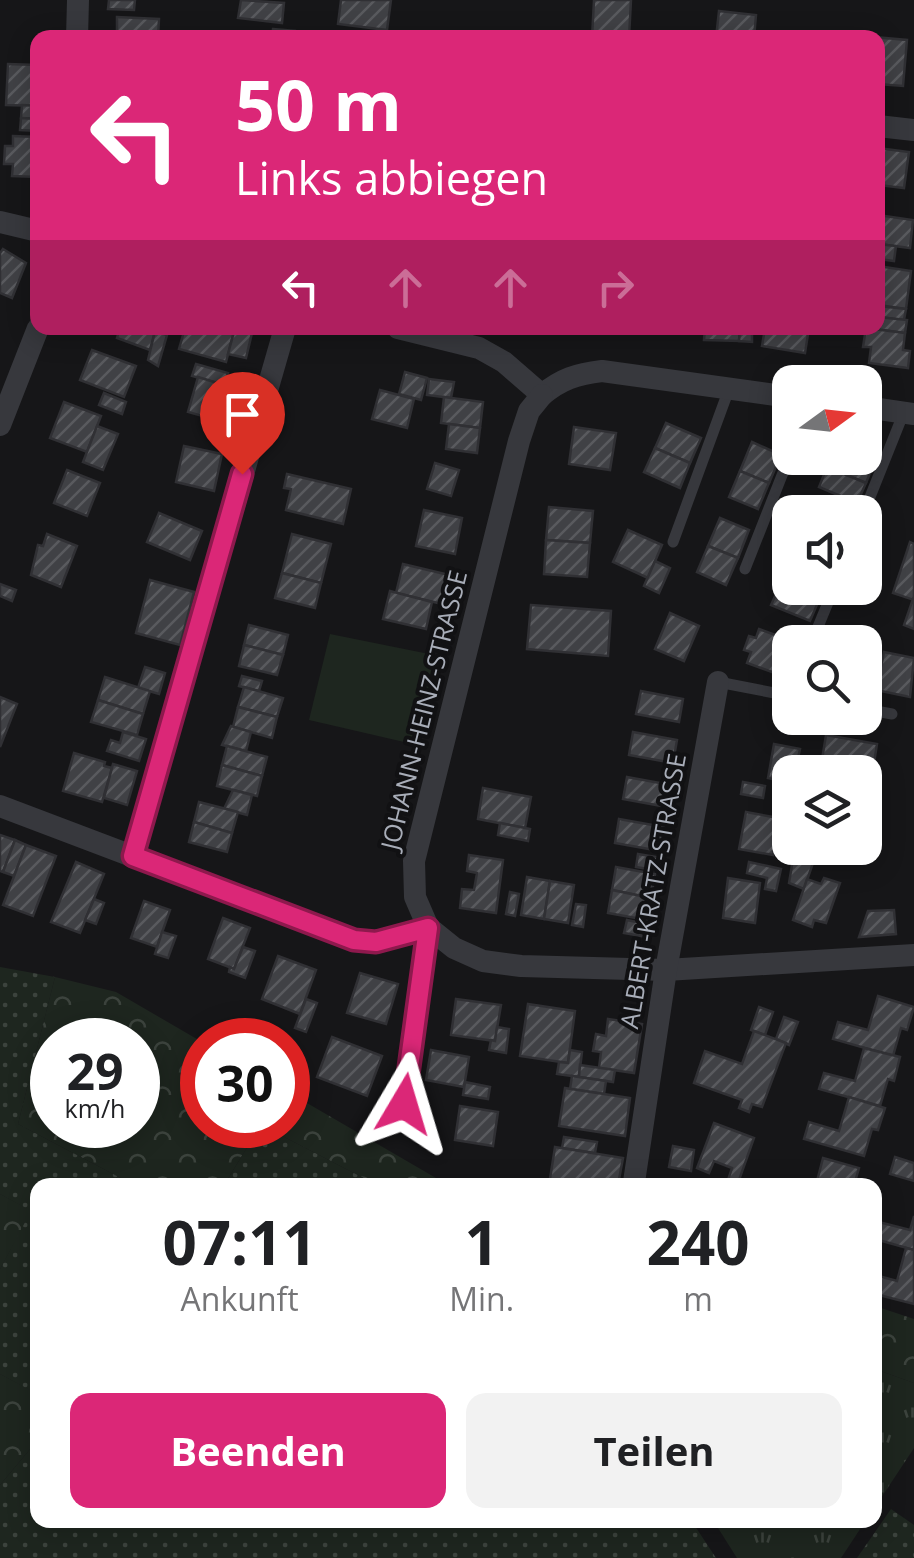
<!DOCTYPE html>
<html lang="de">
<head>
<meta charset="utf-8">
<style>
  :root { --surface:#fff; --page:#f2f2f2; --text:#202124; --muted:#757577; --accent:#db2777 }
  body { margin:0; font-family:"Open Sans",sans-serif; background:var(--page); color:var(--text); height:100vh; display:flex; flex-direction:column; font-size:38px; white-space:nowrap }
  * { box-sizing:border-box; margin:0 }
  p { font-size:32px; color:var(--muted) }
  .icon { flex:none; width:55px; height:55px; fill:none; stroke:currentColor; stroke-width:2; stroke-linecap:round; stroke-linejoin:round }
  .map { position:relative; flex:1; overflow:hidden }
  .side { position:absolute; left:30px; top:1178px; width:852px; height:350px; display:flex; flex-direction:column; background:var(--surface); border-radius:20px; box-shadow:0 5px 25px #0003 }
  .side>* { flex:none }
  .top-card { position:absolute; left:30px; top:30px; width:855px; height:305px; border-radius:20px; box-shadow:0 5px 25px #0003; background:#db2777; color:#fff; overflow:hidden }
  .needle { width:65px; rotate:75deg }
  .controls { position:absolute; left:772px; top:365px; display:grid; gap:20px }
  .controls a { display:grid; place-items:center; width:110px; height:110px; border-radius:20px; background:var(--surface); box-shadow:0 5px 25px #0003; font-size:50px }
  .speed { position:absolute; left:30px; top:1018px; display:flex; gap:20px; font-size:50px; font-weight:700; text-align:center }
  .speed>* { display:grid; place-content:center; width:130px; height:130px; border-radius:50%; background:var(--surface); box-shadow:0 5px 25px #0003; line-height:1 }
  .speed small { font-size:25px; font-weight:400 }
  .speed .limit { border:15px solid #d22; background:#fff; color:#111 }
  .pin { position:absolute; display:grid; place-items:center; width:85px; height:85px; color:#fff; margin:-102px -42px; border-radius:50% 50% 50% 0; rotate:-45deg; box-shadow:0 0 10px #0007 }
  .pin .icon { rotate:45deg }
  .me { position:absolute; width:110px; margin:-55px; rotate:7deg; stroke-linejoin:round; filter:drop-shadow(0 0 8px #0008) }
  .turn { display:flex; align-items:center; gap:35px; height:210px; padding:0 40px; font-size:45px }
  .turn .icon { width:130px; height:130px; stroke-width:2.5 }
  .turn b { display:block; font-size:70px; line-height:85px }
  .lanes { display:flex; align-items:center; height:95px; padding:0 40px; background:#0003; justify-content:center; gap:50px; direction:ltr }
  .lanes .off { opacity:.35 }
  .eta { display:flex; justify-content:space-evenly; align-items:center; height:170px; text-align:center }
  .eta b { font-size:60px; font-weight:700; line-height:70px }
  .button { display:flex; gap:20px; margin-top:auto; padding:20px 40px }
  .button a { flex:1; height:115px; border-radius:20px; background:var(--accent); color:#fff; font-size:40px; font-weight:700; line-height:115px; text-align:center }
  .button a+a { background:var(--page); color:var(--text) }
  .map>svg:first-child { display:block }
</style>
</head>
<body>
<div class="map">
<svg width="914" height="1558" viewBox="0 0 914 1558">
  <defs>
    <pattern id="grass-tufts" width="24" height="20" patternUnits="userSpaceOnUse" patternTransform="scale(2.5)"><rect width="24" height="20" fill="#1e261f"/><path d="M3 7l-1-3M5 7V3M7 7l1-3M15 17l-1-3M17 17v-4M19 17l1-3" fill="none" stroke="#3c433d"/></pattern>
    <pattern id="forest-crowns" width="20" height="18" patternUnits="userSpaceOnUse" patternTransform="scale(2.5)"><rect width="20" height="18" fill="#1e261f"/><path d="M2 6a3 3 0 1 1 6 0M12 15a3 3 0 1 1 6 0" fill="none" stroke="#3c433d"/></pattern>
    <pattern id="garden-dots" width="8" height="8" patternUnits="userSpaceOnUse" patternTransform="scale(2.5)"><rect width="8" height="8" fill="#1e261f"/><path d="M2 2h.1M6 6h.1" fill="none" stroke="#3c433d" stroke-width="1.8" stroke-linecap="round"/></pattern>
    <pattern id="building-hatch" width="6" height="6" patternUnits="userSpaceOnUse" patternTransform="scale(2.5)"><rect width="6" height="6" fill="#404145"/><path d="M-1 1l2-2M0 6l6-6M5 7l2-2" fill="none" stroke="#595a5e"/></pattern>
  </defs>
  <rect width="100%" height="100%" fill="#161618"/>
  <g fill="url(#grass-tufts)">
    <path d="M875,1369L914,1383V1448L875,1507Z"/>
    <path d="M713,1520H866L841,1558H737Z"/>
  </g>
  <g fill="url(#forest-crowns)" fill-rule="evenodd">
    <path d="M55,977L116,992L202,1042V1125H288V1092L448,1185H377L261,1125L224,1185H134L18,1124ZM52,1040H138V1125H52Z"/>
    <path d="M0,1194L32,1211L0,1269Z"/>
    <path d="M875,1306L914,1319V1383L875,1369Z"/>
    <path d="M0,1374L38,1394L37,1441L0,1485Z"/>
  </g>
  <path fill="#1e261f" d="M330,634L439,656L417,745L309,720Z"/>
  <g fill="url(#garden-dots)">
    <path d="M0,967L55,977L18,1124L134,1185H38L37,1394L0,1374V1269L31,1211L0,1194Z"/>
    <path d="M261,1125L377,1185H224Z"/>
    <path d="M37,1441L38,1520H691L716,1558H0V1485Z"/>
    <path d="M891,1509L914,1525V1558H857Z"/>
  </g>
  <g fill="url(#building-hatch)" stroke="#303034" stroke-width="2.5">
    <path d="M109,0H135L134,10L108,9Z"/>
    <path d="M241,0L284,3L282,23L238,18Z"/>
    <path d="M341,0H391L387,30L338,24Z"/>
    <path d="M594,0H631L629,38H592Z"/>
    <path d="M719,11L756,15L754,38H716Z"/>
    <path d="M117,17L159,19L158,38H117Z"/>
    <path d="M273,29L295,31V38H272Z"/>
    <path d="M863,36L907,40L903,86L878,84V38Z"/>
    <path d="M8,64L38,65V106L6,105Z"/>
    <path d="M22,105L38,106V119L21,118Z"/>
    <path d="M21,118L38,119V131L20,130Z"/>
    <path d="M13,136L38,137V177L12,176L13,164H4L5,146H13Z"/>
    <path d="M878,148L909,152L904,188L878,185Z"/>
    <path d="M878,215L913,220L910,248L878,244Z"/>
    <path d="M878,244L896,246L894,261L878,259Z"/>
    <path d="M3,249L26,263L12,298L0,293V253Z"/>
    <path d="M878,266L911,271L906,309L878,305Z"/>
    <path d="M879,306L906,309L904,320L878,317Z"/>
    <path d="M878,317L907,320L905,333L874,329L878,328Z"/>
    <path d="M120,328H156L150,350L117,338Z"/>
    <path d="M185,328H235L226,362L179,349Z"/>
    <path d="M235,328L252,333L246,358L228,354Z"/>
    <path d="M705,328H740L739,341L704,340Z"/>
    <path d="M740,328H752V342L739,341Z"/>
    <path d="M765,328H809L805,353L762,346Z"/>
    <path d="M866,328L905,333L903,350L910,351L908,368L869,363L871,347H863Z"/>
    <path d="M155,331L167,335L158,366L148,360Z"/>
    <path d="M92,350L136,366L124,397L80,380Z"/>
    <path d="M196,364L228,373L224,385L192,376Z"/>
    <path d="M405,372L427,378L421,400L399,394Z"/>
    <path d="M198,377L240,390L231,424L188,412Z"/>
    <path d="M429,379L454,382L451,398L427,395Z"/>
    <path d="M380,390L414,399L407,428L372,419Z"/>
    <path d="M104,393L126,402L122,414L99,405Z"/>
    <path d="M444,397L483,402L480,428L441,423Z"/>
    <path d="M64,402L101,416L87,452L50,438Z"/>
    <path d="M666,423L701,438L690,463L655,448Z"/>
    <path d="M449,424L480,428L477,453L446,449Z"/>
    <path d="M97,426L118,434L103,470L83,462Z"/>
    <path d="M574,427L616,433L610,470L569,464Z"/>
    <path d="M752,442L781,455L769,483L740,471Z"/>
    <path d="M184,446L222,454L214,491L176,482Z"/>
    <path d="M655,448L690,463L680,488L644,472Z"/>
    <path d="M831,458H860L874,463L866,483L827,467Z"/>
    <path d="M435,463L459,470L451,496L427,489Z"/>
    <path d="M827,467L866,483L857,503L819,487Z"/>
    <path d="M67,470L100,483L87,516L54,503Z"/>
    <path d="M740,471L769,483L758,509L729,497Z"/>
    <path d="M287,474L351,489L343,524L286,510L291,489L284,488Z"/>
    <path d="M549,507L593,511L590,543L546,540Z"/>
    <path d="M424,510L462,518L455,554L416,546Z"/>
    <path d="M159,513L202,531L190,560L147,542Z"/>
    <path d="M720,518L749,530L738,558L708,546Z"/>
    <path d="M628,530L662,545L648,578L613,562Z"/>
    <path d="M47,534L77,546L61,587L31,575L38,545L43,546Z"/>
    <path d="M292,534L331,544L321,583L282,573Z"/>
    <path d="M546,540L590,543L587,577L544,574Z"/>
    <path d="M910,542L914,544V600L893,593Z"/>
    <path d="M708,546L738,558L726,585L697,572Z"/>
    <path d="M655,561L670,568L659,593L644,586Z"/>
    <path d="M403,564L449,575L442,604L396,593Z"/>
    <path d="M788,565L790,588H824L819,600L780,585Z"/>
    <path d="M282,573L321,583L315,608L275,598Z"/>
    <path d="M150,580L194,592L180,645L136,633Z"/>
    <path d="M0,584L16,590L12,601L0,596Z"/>
    <path d="M780,585L819,600L810,621L771,605Z"/>
    <path d="M390,591L432,602L426,629L383,619Z"/>
    <path d="M913,599L914,600V629L904,625Z"/>
    <path d="M531,605L611,611L608,656L527,649Z"/>
    <path d="M670,613L699,626L684,661L655,649Z"/>
    <path d="M249,625L288,635L283,655L244,645Z"/>
    <path d="M759,629L792,641L780,675L747,663L751,652L744,650L749,636L756,638Z"/>
    <path d="M244,645L283,655L277,675L239,666Z"/>
    <path d="M884,652L914,658L910,697L876,690Z"/>
    <path d="M145,667L165,673L159,694L138,688Z"/>
    <path d="M242,676L262,681L259,691L239,686Z"/>
    <path d="M105,677L150,691L143,714L98,700Z"/>
    <path d="M244,687L283,698L277,717L238,707Z"/>
    <path d="M641,691L683,699L679,722L636,714Z"/>
    <path d="M0,697L17,704L0,747Z"/>
    <path d="M98,700L143,714L137,735L91,722Z"/>
    <path d="M238,707L277,717L272,738L233,727Z"/>
    <path d="M231,726L251,732L246,751L222,745Z"/>
    <path d="M123,732L146,739L139,761L107,751L111,740L120,743Z"/>
    <path d="M633,732L677,740L673,763L629,755Z"/>
    <path d="M826,735L877,744L871,783L865,782V772H820Z"/>
    <path d="M774,744L800,749L795,772H790V783L768,778Z"/>
    <path d="M227,746L267,757L262,776L222,765Z"/>
    <path d="M74,753L105,762L104,766L112,768L102,802L63,791Z"/>
    <path d="M113,764L137,771L127,805L104,798Z"/>
    <path d="M222,765L262,776L257,796L217,786Z"/>
    <path d="M627,777L671,785L667,807L623,799Z"/>
    <path d="M743,782L765,786L763,798L741,794Z"/>
    <path d="M483,788L531,797L525,828L478,819Z"/>
    <path d="M233,790L252,795L247,815L224,809Z"/>
    <path d="M199,802L238,812L232,833L194,822Z"/>
    <path d="M746,812L779,818L773,855L739,849Z"/>
    <path d="M619,819L664,827L660,851L615,843Z"/>
    <path d="M194,822L232,833L227,852L189,842Z"/>
    <path d="M500,823L530,829L528,841L498,835Z"/>
    <path d="M0,835L15,840L3,872L0,871Z"/>
    <path d="M15,840L26,845L14,876L3,872Z"/>
    <path d="M26,845L56,856L33,916L3,905Z"/>
    <path d="M813,848H854L851,860L812,853Z"/>
    <path d="M638,854L662,858L659,871L636,867Z"/>
    <path d="M469,855L503,860L496,913L460,908L462,889L474,890L477,873L467,871Z"/>
    <path d="M793,859L813,863L804,889L789,883Z"/>
    <path d="M76,862L104,874L80,933L51,922Z"/>
    <path d="M749,862L781,869L776,891L765,889L767,878L747,873Z"/>
    <path d="M616,867L655,874L651,898L612,890Z"/>
    <path d="M527,877L550,881L544,919L521,915Z"/>
    <path d="M728,878L760,883L755,923L723,918Z"/>
    <path d="M824,878L840,883L826,923L814,920L812,927L793,920L807,879L821,884Z"/>
    <path d="M550,881L574,885L568,923L544,919Z"/>
    <path d="M612,890L651,898L647,920L608,913Z"/>
    <path d="M510,892L519,894L515,916L506,914Z"/>
    <path d="M94,899L104,903L96,924L85,920Z"/>
    <path d="M144,901L170,910L157,947L131,938Z"/>
    <path d="M576,904L586,905L583,927L572,925Z"/>
    <path d="M894,910L896,934L859,937L868,911Z"/>
    <path d="M223,918L250,928L234,969L208,959Z"/>
    <path d="M627,920L650,925L647,937L624,933Z"/>
    <path d="M162,932L176,936L168,958L155,954Z"/>
    <path d="M243,947L255,951L245,978L229,972L230,967L234,969Z"/>
    <path d="M278,956L316,970L300,1014L262,999Z"/>
    <path d="M360,973L398,984L386,1024L347,1013Z"/>
    <path d="M878,996L914,1007L907,1030L901,1028L893,1056L833,1039L838,1022L868,1030Z"/>
    <path d="M306,999L317,1003L306,1032L295,1028Z"/>
    <path d="M456,999L501,1005L495,1041L451,1035Z"/>
    <path d="M528,1004L575,1011L568,1063L520,1056Z"/>
    <path d="M759,1007L773,1012L765,1035L751,1030Z"/>
    <path d="M784,1017L798,1022L789,1045L776,1039Z"/>
    <path d="M608,1019L642,1024L634,1073L599,1068L601,1052L593,1051L596,1034L606,1036Z"/>
    <path d="M497,1027L509,1029L506,1053L489,1050L491,1040L495,1041Z"/>
    <path d="M754,1031L786,1043L762,1107L752,1104L749,1112L739,1108L742,1100L694,1083L705,1051L742,1064Z"/>
    <path d="M332,1037L382,1056L367,1096L317,1077Z"/>
    <path d="M864,1048L900,1057L894,1081L888,1079L880,1106L819,1089L824,1073L855,1081Z"/>
    <path d="M431,1050L469,1057L464,1087L426,1080Z"/>
    <path d="M570,1050L582,1052L579,1077L557,1074L559,1062L568,1063Z"/>
    <path d="M580,1065L615,1070L613,1082L579,1077Z"/>
    <path d="M572,1076L606,1081L604,1094L570,1089Z"/>
    <path d="M465,1082L490,1087L488,1099L463,1095Z"/>
    <path d="M565,1088L630,1098L625,1136L559,1126Z"/>
    <path d="M849,1097L885,1108L878,1130L872,1129L864,1156L804,1139L809,1122L839,1131Z"/>
    <path d="M460,1106L498,1112L493,1146L455,1140Z"/>
    <path d="M714,1123L754,1138L738,1183L728,1180L732,1168L714,1161L709,1173L697,1168Z"/>
    <path d="M564,1137L597,1142L595,1153L562,1148Z"/>
    <path d="M673,1146L694,1150L691,1171L669,1167Z"/>
    <path d="M555,1147L623,1158L618,1185H549Z"/>
    <path d="M895,1157L914,1163V1181L890,1174Z"/>
    <path d="M823,1158L859,1168L854,1185H816Z"/>
    <path d="M914,1216V1250L875,1239L879,1222L910,1230Z"/>
    <path d="M906,1248L914,1250V1304L875,1294V1275L897,1281Z"/>
  </g>
  <g fill="none" stroke-linecap="round" stroke-linejoin="round">
    <g stroke="#37383d" stroke-width="11">
      <path d="M864,512L904,412"/>
      <path d="M673,542L729,389"/>
      <path d="M745,569L790,455"/>
      <path d="M815,634L834,588"/>
      <path d="M718,682L790,696"/>
      <path d="M865,709L892,714"/>
    </g>
    <g stroke="#37383d" stroke-width="22">
      <path d="M77,38L78,0"/>
      <path d="M878,126L914,130"/>
      <path d="M0,222L38,231"/>
      <path d="M398,328L479,348L504,362L542,395C561,379 577,374 602,371L790,397"/>
      <path d="M865,407L914,414"/>
      <path d="M0,425L38,328"/>
      <path d="M0,806L354,940L376,942L428,927L454,948L483,961L521,966L666,970L914,955"/>
      <path d="M133,857L285,328"/>
      <path d="M404,1104L428,927L415,897L414,861L519,441L529,411L542,395"/>
      <path d="M634,1182L666,970L718,682"/>
    </g>
  </g>
  <g fill="none" stroke-linecap="round" stroke-linejoin="round">
    <g stroke="#8e194d" stroke-width="25">
      <path id="route" d="M242,474L133,856L354,940L376,942L428,928L404,1104"/>
    </g>
    <use href="#route" stroke="#db2777" stroke-width="18"/>
  </g>
  <g text-anchor="middle" stroke-width="8" stroke-linejoin="round" paint-order="stroke">
    <g font-size="25" fill="#a8adb8" stroke="#111113">
      <text transform="translate(424 710) rotate(-76)" y="9">JOHANN-HEINZ-STRASSE</text>
      <text transform="translate(653 891) rotate(-80)" y="9">ALBERT-KRATZ-STRASSE</text>
    </g>
  </g>
</svg>
<div class="controls">
<a><svg class="needle" viewBox="-14 -14 28 28"><path d="M0-13l5 13h-10z" fill="#e53935"/><path d="M0 13l5-13h-10z" fill="#757577"/></svg></a>
<a><svg class="icon" aria-label="sound" viewBox="0 0 24 24"><path d="M4 9h4l5-4v14l-5-4H4zM17 9q2 3 0 6"/></svg></a>
<a><svg class="icon" aria-label="search" viewBox="0 0 24 24"><circle cx="10" cy="10" r="6"/><path d="M15 15l6 6"/></svg></a>
<a><svg class="icon" aria-label="layers" viewBox="0 0 24 24"><path d="M12 4l9 5-9 5-9-5zM3 14l9 5 9-5"/></svg></a>
</div>
<div class="speed"><div>29<small>km/h</small></div><div class="limit">30</div></div>
<div class="pin" style="left:242px;top:474px;background:#d93025"><svg class="icon" aria-label="arrive" viewBox="0 0 24 24"><path d="M6 21V4h12l-3 4 3 4H6"/></svg></div>
<svg class="me" style="left:404px;top:1104px" viewBox="-20 -20 40 40"><path d="M0-17L14 15 0 8-14 15z" fill="#db2777" stroke="#fff" stroke-width="4"/></svg>
<div class="top-card">
<div class="turn"><svg class="icon" aria-label="left" viewBox="0 0 24 24"><path d="M17 20v-9H6M10 6l-5 5 5 5"/></svg><div><b>50 m</b>Links abbiegen</div></div>
<div class="lanes"><svg class="icon" aria-label="left" viewBox="0 0 24 24"><path d="M17 20v-9H6M10 6l-5 5 5 5"/></svg><svg class="icon off" aria-label="ahead" viewBox="0 0 24 24"><path d="M12 20V5M6 11l6-6 6 6"/></svg><svg class="icon off" aria-label="ahead" viewBox="0 0 24 24"><path d="M12 20V5M6 11l6-6 6 6"/></svg><svg class="icon off" aria-label="right" viewBox="0 0 24 24"><path d="M7 20v-9h11M14 6l5 5-5 5"/></svg></div>
</div>
<section class="side">
<div class="eta">
<div><b>07:11</b><p>Ankunft</p></div>
<div><b>1</b><p>Min.</p></div>
<div><b>240</b><p>m</p></div>
</div>
<div class="button"><a>Beenden</a><a>Teilen</a></div>
</section>
</div>
</body>
</html>
